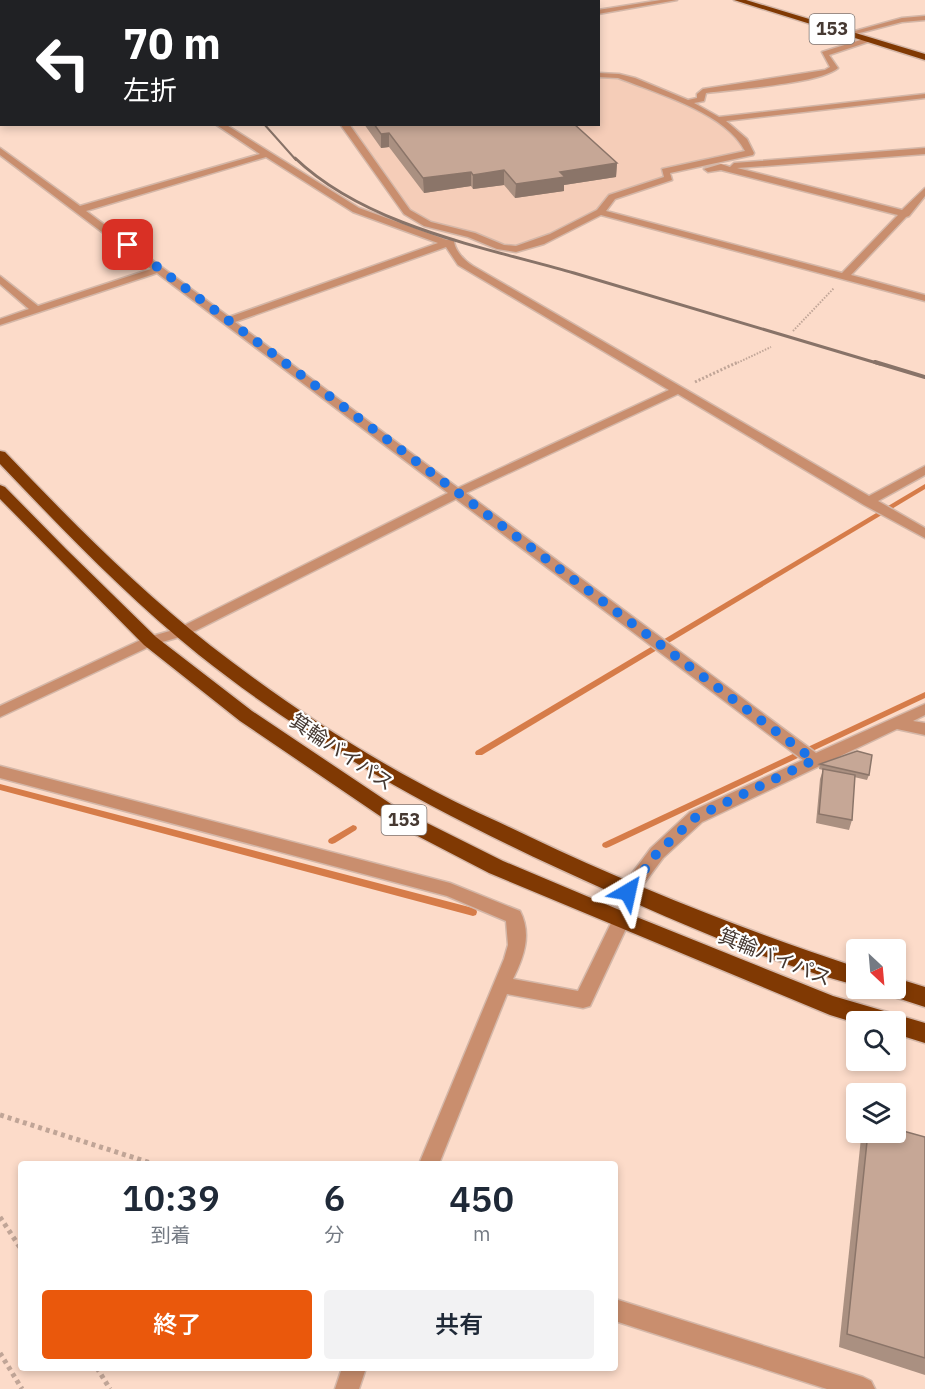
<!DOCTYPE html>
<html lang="ja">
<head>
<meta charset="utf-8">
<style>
  :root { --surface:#fff; --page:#f2f2f3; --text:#1f2937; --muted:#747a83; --accent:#ea580c }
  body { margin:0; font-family:"IBM Plex Sans","Noto Sans JP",sans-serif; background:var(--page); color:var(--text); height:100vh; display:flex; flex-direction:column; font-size:22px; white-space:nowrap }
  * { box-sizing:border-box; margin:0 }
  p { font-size:20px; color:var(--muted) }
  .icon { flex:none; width:33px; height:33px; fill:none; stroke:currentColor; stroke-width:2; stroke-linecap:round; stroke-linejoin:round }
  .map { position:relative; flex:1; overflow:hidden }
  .panel { position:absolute; left:18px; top:1161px; width:600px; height:210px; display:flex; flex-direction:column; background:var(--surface); border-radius:6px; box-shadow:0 3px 9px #0003 }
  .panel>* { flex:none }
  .top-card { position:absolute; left:0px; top:0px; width:600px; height:126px; box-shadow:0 3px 9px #0003; background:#202124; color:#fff; overflow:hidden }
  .needle { width:39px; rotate:154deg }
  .tools { position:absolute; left:846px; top:939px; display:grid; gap:12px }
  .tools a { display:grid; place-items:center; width:60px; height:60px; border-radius:6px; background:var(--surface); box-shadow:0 3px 9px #0003; font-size:30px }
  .pin { position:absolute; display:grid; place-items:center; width:51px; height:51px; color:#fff; margin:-26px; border-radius:12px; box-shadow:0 3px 9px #0006 }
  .me { position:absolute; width:66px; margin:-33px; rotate:36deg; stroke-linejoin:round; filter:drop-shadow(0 0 4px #0008) }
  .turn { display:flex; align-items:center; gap:21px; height:126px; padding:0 24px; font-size:27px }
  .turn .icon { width:78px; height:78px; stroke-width:2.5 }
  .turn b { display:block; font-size:42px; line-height:51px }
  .eta { display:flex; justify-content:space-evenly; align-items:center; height:102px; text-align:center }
  .eta b { font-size:36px; font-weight:600; line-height:42px }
  .button { display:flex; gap:12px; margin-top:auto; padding:12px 24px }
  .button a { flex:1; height:69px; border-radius:6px; background:var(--accent); color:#fff; font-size:24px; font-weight:600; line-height:69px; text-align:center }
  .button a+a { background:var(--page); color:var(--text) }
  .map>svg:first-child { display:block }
</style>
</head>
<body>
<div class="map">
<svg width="925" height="1389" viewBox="0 0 925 1389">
  <rect width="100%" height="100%" fill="#fcdbc9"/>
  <path fill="#f5cdb8" d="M599,75L632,80L719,119L750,153L665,170L669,178L612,197L600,212L546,241L508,249L417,221L344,125L598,124Z"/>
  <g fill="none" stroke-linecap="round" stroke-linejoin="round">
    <g fill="#d67c49" fill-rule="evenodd">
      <path d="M925,484V489L482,755H476L475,753L476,751Z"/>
      <path d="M925,692V698L609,847L606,848L603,847L602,845L603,843Z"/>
      <path d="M0,784L473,908L476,909L477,912L476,915L473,916L0,790Z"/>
      <path d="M353,825L356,826L357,828L356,830L335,843L332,844L329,843L328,841L329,839Z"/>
    </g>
    <g stroke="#d4b7a8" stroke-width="3">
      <g id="minor">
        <path d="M223,0H229L230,2H223Z"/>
        <path d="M324,0L337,2H325Z"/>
        <path d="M661,0H677L598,14V10Z"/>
        <path d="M925,16V20L902,22L848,36L844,34L902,18Z"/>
        <rect x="0" y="38" width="2" height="5"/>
        <path d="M867,38L874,40L829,55L838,68C819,84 734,89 706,93L704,101L694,103L719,117L925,94V98L726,121L747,139L754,153L753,155L670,173L672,180L615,199L606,211L842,273L898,215L721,170L708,172L704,169L721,164L730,167L734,163L925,148V154L737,168L902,210L925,188V196L909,216L906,217L851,275L925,295V301L601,215L544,244L516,252L497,249L468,237L424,226L404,214L340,124H349L410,210L431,222L475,233L504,245L516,246L550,234L597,210L609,195L664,177L662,169L745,151C727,115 665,96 629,82L618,78L598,77V73L619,74L635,78L688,100L697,98V94L703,89L825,70L830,67L822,52Z"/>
        <rect x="0" y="70" width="2" height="4"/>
        <rect x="0" y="113" width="2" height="4"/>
        <path d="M215,124H225L359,208L447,240H454C454,249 463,260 473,266L869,496L925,466V475L878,501L925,528V538L864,505L678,394L466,493L816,753L925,704V715L913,721L925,723V735L897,729L702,822L663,858L634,897L628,899L622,897L619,892L622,887L651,848L690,812L803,760L456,499L187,635L155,644L0,717V706L145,638L177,629L448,493L157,273L0,325V319L29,309L0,284V276L38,306L151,269L0,155V148L80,206L260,154ZM266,157L353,212L438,243L229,317L86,211ZM446,247L458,265L669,390L458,488L235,322Z"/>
        <path d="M0,766L450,883L520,911C532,934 524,957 513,979L578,991L615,915L621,913L627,915L630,920L590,1006L583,1008L507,994L439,1164H419L504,959L508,945L506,921L447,896L0,778Z"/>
        <path d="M615,1299L863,1377L871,1381L875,1389H827L615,1321Z"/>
        <path d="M342,1368H366L359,1389H335Z"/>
      </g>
    </g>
    <g stroke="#d4b7a8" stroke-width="3">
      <g id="highway">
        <path d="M734,0H746L925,54V60Z"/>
        <path d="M0,451L5,452C70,520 137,588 211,646C278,698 348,745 423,785C457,804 493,819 528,836C635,887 744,930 856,967V985C775,965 686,926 608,891C462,826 325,755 199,655C127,597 63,530 0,464Z"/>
        <path d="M0,485L5,487L66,549L156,637L252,711L397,808L503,861L629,914L833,996L925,1023V1043L896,1034V1022L856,1023L830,1015L489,873L383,818L240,721L144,645L0,499Z"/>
        <path d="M896,978L925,987V1007L888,995L885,988H896Z"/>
      </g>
    </g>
    <g stroke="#c0a597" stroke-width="2" stroke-dasharray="1.5 1.5" stroke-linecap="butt">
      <path d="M793,331L834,288"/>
      <path d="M735,364L771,347"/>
    </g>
    <path stroke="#c0a597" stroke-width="3" stroke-dasharray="2 2" stroke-linecap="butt" d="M695,382L738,362"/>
    <g stroke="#c0a597" stroke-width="5" stroke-dasharray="4 4" stroke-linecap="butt">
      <path d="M0,1115L154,1164"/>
      <path d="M0,1217L21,1249"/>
      <path d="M0,1353L22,1389"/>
      <path d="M97,1368L110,1389"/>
    </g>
    <use href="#minor" fill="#c98e6e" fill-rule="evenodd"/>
    <use href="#highway" fill="#803903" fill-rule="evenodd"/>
    <path stroke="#887368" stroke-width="2" d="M264,124L296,160"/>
    <path stroke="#887368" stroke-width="3" d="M295,158C366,226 483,247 574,273C676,304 778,334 880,364"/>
    <path stroke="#887368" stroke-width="4" d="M875,362L925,377"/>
  </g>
  <g fill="#aa9081">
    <path d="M364,124H574L617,163L616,177L564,185V191L515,198L504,185L473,189L471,186L424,193L389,147L381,148Z"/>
    <path d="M820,764L869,775L867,780L854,777L852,820L849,830L816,823L820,779L823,770L819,769Z"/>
    <path d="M864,1132H896L925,1137V1375L839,1347L861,1138Z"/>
  </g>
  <g fill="#8b7569">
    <path d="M389,133V147L381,148V134Z"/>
    <path d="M617,163L616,177L564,185V191L515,198L516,184L560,172Z"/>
    <path d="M504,170V185L473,189V175Z"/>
    <path d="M471,172V186L424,193L423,178Z"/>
  </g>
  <g fill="#c6a796" stroke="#8b7569" stroke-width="1.5">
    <path d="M374,124H574L617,163L560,172L565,177L516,184L504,170L473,175L471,172L423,178L389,133L381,134Z"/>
    <path d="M857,751L872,755L869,775L820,764Z"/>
    <path d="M823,769L855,775L852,820L819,814Z"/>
    <path d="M896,1129L925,1137V1358L847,1334L868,1132H896Z"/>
  </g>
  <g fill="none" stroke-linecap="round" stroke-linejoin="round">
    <path stroke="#1a73e8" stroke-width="10" stroke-dasharray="0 18" d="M128,245L814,760L696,817L657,853L628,892"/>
  </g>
  <g text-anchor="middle" stroke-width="4.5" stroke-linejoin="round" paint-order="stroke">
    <g fill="#fff" stroke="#7e7470" stroke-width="1.5">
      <rect x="809.5" y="14" width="45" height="30" rx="4.5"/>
      <rect x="381.5" y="805" width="45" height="30" rx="4.5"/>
    </g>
    <g font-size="18" font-weight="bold" fill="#463932">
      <text x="832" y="35">153</text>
      <text x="404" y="826">153</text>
    </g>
    <g font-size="20" fill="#463932" stroke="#fff">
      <text transform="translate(342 752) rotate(34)" y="7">箕輪バイパス</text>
      <text transform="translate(775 957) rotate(22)" y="7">箕輪バイパス</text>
    </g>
  </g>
</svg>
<div class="tools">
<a><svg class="needle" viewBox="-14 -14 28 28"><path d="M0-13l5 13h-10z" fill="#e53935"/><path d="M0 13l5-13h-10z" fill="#747a83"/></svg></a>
<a><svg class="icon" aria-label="search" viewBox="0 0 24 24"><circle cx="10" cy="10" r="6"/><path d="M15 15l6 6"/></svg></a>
<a><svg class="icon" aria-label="layers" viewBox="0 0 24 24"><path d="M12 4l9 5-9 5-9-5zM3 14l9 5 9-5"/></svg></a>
</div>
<div class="pin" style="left:128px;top:245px;background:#d93025"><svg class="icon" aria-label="arrive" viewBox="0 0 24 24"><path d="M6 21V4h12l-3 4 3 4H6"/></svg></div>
<svg class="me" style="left:628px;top:892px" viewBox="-20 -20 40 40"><path d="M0-17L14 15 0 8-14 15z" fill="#1a73e8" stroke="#fff" stroke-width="4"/></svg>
<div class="top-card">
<div class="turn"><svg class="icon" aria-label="left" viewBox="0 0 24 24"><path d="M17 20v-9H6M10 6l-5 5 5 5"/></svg><div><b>70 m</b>左折</div></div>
</div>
<section class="panel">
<div class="eta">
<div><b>10:39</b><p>到着</p></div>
<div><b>6</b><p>分</p></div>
<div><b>450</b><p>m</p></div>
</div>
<div class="button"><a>終了</a><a>共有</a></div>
</section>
</div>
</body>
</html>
